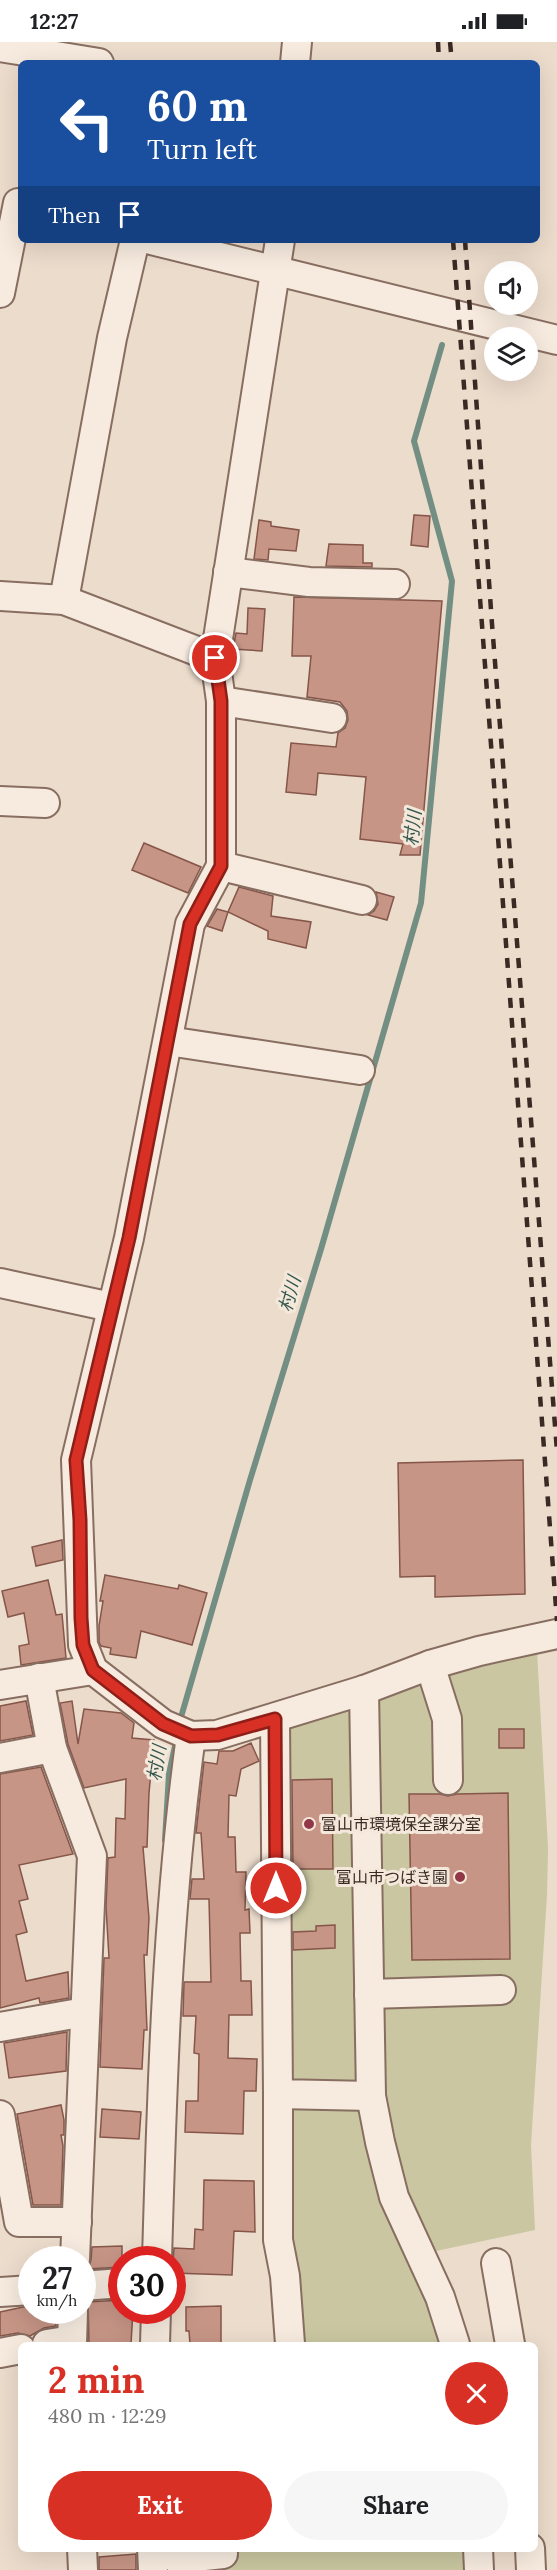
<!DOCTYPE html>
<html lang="en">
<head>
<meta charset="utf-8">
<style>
  :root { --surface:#fff; --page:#f6f6f6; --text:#202124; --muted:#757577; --accent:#d93025 }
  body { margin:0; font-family:Lora,"Noto Sans JP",serif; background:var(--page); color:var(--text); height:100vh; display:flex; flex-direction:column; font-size:22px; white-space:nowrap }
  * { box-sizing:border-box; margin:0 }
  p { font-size:20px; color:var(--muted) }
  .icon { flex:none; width:33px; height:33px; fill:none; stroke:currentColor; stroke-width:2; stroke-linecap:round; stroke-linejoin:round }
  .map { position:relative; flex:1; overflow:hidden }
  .sheet { position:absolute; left:18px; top:2300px; width:520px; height:210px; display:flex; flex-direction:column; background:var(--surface); border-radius:9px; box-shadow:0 6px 24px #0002 }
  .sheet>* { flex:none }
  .top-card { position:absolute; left:18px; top:18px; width:522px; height:183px; border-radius:9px; box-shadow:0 6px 24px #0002; background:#1a4fa0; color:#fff; overflow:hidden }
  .fabs { position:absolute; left:484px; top:219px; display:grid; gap:12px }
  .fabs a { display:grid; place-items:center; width:54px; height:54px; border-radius:50%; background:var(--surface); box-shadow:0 6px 24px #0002; font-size:30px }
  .speed { position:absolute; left:18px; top:2204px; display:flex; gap:12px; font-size:30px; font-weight:700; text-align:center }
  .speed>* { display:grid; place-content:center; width:78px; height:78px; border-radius:50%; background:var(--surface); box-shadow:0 6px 24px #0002; line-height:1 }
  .speed small { font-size:15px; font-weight:400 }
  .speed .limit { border:9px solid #d22; background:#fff; color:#111 }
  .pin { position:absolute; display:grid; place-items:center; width:51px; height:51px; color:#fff; margin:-26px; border:3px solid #fff; border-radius:50%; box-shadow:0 2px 6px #0007 }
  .me { position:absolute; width:66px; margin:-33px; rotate:0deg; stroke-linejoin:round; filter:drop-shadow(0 0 4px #0008) }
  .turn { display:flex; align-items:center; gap:21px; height:126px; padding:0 30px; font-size:27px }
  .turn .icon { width:78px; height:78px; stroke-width:2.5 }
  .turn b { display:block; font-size:42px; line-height:51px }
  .then { display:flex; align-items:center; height:57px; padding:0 30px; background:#0003; gap:12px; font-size:22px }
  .round { display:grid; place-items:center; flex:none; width:63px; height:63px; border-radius:32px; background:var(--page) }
  .overview { display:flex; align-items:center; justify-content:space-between; height:102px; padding:0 30px }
  h1 { font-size:36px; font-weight:800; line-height:45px; color:var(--accent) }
  .cta { display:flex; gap:12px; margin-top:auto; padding:12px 30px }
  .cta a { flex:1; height:69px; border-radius:36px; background:var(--accent); color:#fff; font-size:24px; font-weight:800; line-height:69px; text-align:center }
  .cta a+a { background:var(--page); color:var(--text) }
  .status { display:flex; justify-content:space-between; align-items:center; height:42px; padding:0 30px; background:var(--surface); direction:ltr }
  .status svg { height:16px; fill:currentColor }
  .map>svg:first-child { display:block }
</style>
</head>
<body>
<div class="status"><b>12:27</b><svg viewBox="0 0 49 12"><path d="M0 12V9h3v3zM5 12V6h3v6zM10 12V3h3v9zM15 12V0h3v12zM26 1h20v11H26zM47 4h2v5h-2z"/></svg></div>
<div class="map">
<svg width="557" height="2528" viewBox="0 0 557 2528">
  <rect width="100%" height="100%" fill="#ecdccc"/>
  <g fill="#c9c6a1">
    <path d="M537,1609L548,1806L547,1853L531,2103L535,2188L408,2215L442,2302H296L291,2262L280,1687L382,1657L471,1626Z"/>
    <path d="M241,2506L470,2507L471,2528H182L230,2514Z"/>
  </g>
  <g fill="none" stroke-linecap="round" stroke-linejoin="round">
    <g stroke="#738f83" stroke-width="6">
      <path d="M179,1682L250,1438L321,1207L421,861L452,539L414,399L442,303"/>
      <path d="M165,1798L169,1732L177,1695"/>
    </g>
  </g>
  <g fill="#c69586" stroke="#855649" stroke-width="1.5">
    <path d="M414,473L430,474L428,505L411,503Z"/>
    <path d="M259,478L271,480V484L299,488L296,509L269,507L268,518L254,517Z"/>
    <path d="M329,502L363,503V521H372V525L326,524Z"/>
    <path d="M294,555L442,559L420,813H400L403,802L360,797L366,735L318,731L316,753L286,750L291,701L336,705L338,691L345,686L348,678L347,669L340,660L307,655L311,614H292Z"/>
    <path d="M248,566L265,567L262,609L233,607L236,591L247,592Z"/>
    <path d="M144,801L201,825L188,851L132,828Z"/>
    <path d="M239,845L273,854L271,874L311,880L306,906L268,897V889L228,870Z"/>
    <path d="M376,850L394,855L387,878L368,873L374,869L378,862Z"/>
    <path d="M217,867L228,870L222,889L207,884Z"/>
    <path d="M523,1418L525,1552L435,1555V1534L400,1535L398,1421Z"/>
    <path d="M62,1498L63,1518L36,1524L32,1505Z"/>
    <path d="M105,1533L178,1547L179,1543L207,1551L192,1603L141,1589L136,1616L110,1612L111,1606L101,1604L99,1600V1584L103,1559H100Z"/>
    <path d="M48,1538L56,1573L62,1572L66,1616L21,1623L19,1604L29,1602L24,1571L8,1575L2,1549Z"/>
    <path d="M26,1659L33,1693L0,1699V1664Z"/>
    <path d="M72,1659L78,1702L84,1667L121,1671L134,1681L132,1696L154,1698L149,1751L147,1805H143L149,1876L147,1913H144L147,1988H144L142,2027L100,2025L104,1916H109L106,1865L108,1816L115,1815L116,1776L125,1777L126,1737L84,1746L68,1702L60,1661Z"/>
    <rect x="499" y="1687" width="25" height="19"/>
    <path d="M251,1701L259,1719L241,1727L236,1754L229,1753L228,1795H235L236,1830H246L245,1868L249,1867L250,1891H240L241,1939H251L252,1973H229L228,2016L257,2017L256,2049H244L243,2092L185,2090L186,2059H198L199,2012L194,2011L196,1974H183L184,1940H211L209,1857H190L192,1837H204L201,1791H196L204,1720L217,1722L219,1709H233Z"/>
    <path d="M41,1725L73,1812L19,1823L28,1857L19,1859L27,1890L16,1893L26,1939L68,1930L69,1956L40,1961L39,1956L0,1966V1732Z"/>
    <path d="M332,1737L333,1827H293L292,1738Z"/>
    <path d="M508,1751L510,1917L412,1918L409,1752H440L448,1754L457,1752Z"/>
    <path d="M335,1883V1906L293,1908V1890L316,1889V1884Z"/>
    <path d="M67,1990L66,2029L9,2036L4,2001Z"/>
    <path d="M61,2063L64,2078V2093H61L63,2104L61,2163H33L17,2072Z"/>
    <path d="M102,2067L141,2070L139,2097L100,2095Z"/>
    <path d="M204,2138L254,2139L255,2190L234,2189L232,2233L172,2231L174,2206L194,2207L195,2187L203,2188Z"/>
    <path d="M122,2204V2225L88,2227L91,2218L92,2205Z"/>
    <path d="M122,2258V2268H133L131,2302H89L88,2260Z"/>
    <path d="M221,2264V2302H190L189,2289H186V2265Z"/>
    <path d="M23,2265H32V2268H54L56,2284L44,2286L30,2294L18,2291L0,2294V2270Z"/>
    <path d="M136,2512V2528H99V2515Z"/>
  </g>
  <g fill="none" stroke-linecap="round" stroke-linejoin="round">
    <g stroke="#886e61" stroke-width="32">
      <g id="minor">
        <path d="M0,5L99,21"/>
        <path d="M295,21L297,0"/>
        <path d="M151,198L557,298"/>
        <path d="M280,198L215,616L221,659V824L190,882L129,1196L76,1418L83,1603L93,1628L163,1682L191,1694L217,1693L364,1648L430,1623L479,1609L557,1592"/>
        <path d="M0,251L18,161"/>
        <path d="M228,530L309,540L395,542"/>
        <path d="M0,554L64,558L215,616"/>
        <path d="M64,558L112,296L135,198"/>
        <path d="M221,659L332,676"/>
        <path d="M0,759L45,761"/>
        <path d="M221,824L362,858"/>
        <path d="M168,999L360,1028"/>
        <path d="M0,1241L111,1265"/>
        <path d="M430,1623L447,1677L448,1738"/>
        <path d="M39,1636L52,1706L92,1814L75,2217"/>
        <path d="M0,1643L93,1628"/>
        <path d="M364,1648L371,2054L380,2100L394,2155L440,2255L455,2302"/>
        <path d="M275,1677L278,2052L371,2054"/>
        <path d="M0,1716L52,1706"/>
        <path d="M369,1952L501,1948"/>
        <path d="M0,1985L85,1970"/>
        <path d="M278,2052V2198L285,2234L290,2302"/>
        <path d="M0,2073L19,2180H77"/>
        <path d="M157,2217C162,2043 167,1867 191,1694"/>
        <path d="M496,2221L510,2302"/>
        <path d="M82,2244L122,2241"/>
        <path d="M0,2250L32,2248"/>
        <path d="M47,2302L72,2298"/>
        <path d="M72,2302L73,2268"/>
        <path d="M155,2302L156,2268"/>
        <path d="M0,2311L21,2307"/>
        <path d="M82,2506L83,2528"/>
        <path d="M152,2506L153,2528"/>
        <path d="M177,2506V2517L223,2512"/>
        <path d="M478,2506L479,2528"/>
        <path d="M530,2506L531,2528"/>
      </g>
    </g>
    <use href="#minor" stroke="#f7ebdf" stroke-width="28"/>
    <g stroke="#3a2a23" stroke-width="4.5" stroke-dasharray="10 10" stroke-linecap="butt">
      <path d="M438,0L439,21"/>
      <path d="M450,0L452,21"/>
      <path d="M453,198L557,1579"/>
      <path d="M465,198L492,582L557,1409"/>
    </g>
  </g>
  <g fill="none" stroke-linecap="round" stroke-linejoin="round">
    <g stroke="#8d1f18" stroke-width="15">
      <path id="route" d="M215,616L221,659V824L190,882L129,1196L76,1418L80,1478L81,1576L83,1603L93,1628L163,1682L191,1694L218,1693L275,1677L276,1846"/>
    </g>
    <use href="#route" stroke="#d93025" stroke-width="10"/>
  </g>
  <g fill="#913748" stroke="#f4e8db" stroke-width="2">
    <circle cx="309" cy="1782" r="6"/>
    <circle cx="460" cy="1835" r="6"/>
  </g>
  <g text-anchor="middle" stroke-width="6" stroke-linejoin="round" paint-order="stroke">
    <g font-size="16" fill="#3a2a23" stroke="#f4e8db" text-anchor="start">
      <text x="321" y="1788">富山市環境保全課分室</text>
      <text x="448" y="1841" text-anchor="end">富山市つばき園</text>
    </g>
    <g font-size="18" font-style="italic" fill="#34584f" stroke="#f4e8db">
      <text transform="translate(413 786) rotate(-84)" y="6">村川</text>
      <text transform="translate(290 1252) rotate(-74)" y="6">村川</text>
      <text transform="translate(157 1721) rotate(-81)" y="6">村川</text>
    </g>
  </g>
</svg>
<div class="fabs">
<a><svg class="icon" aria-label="sound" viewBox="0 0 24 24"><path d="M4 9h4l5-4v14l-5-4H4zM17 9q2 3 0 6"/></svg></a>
<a><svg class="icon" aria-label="layers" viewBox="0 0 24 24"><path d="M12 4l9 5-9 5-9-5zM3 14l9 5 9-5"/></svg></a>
</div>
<div class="speed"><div>27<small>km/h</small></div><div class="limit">30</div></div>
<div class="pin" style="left:215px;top:616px;background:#d93025"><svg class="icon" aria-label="arrive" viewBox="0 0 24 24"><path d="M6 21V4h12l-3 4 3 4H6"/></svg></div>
<svg class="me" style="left:276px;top:1846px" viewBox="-20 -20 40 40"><circle r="17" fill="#d93025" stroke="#fff" stroke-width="3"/><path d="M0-11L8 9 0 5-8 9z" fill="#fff"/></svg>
<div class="top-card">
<div class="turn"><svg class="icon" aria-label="left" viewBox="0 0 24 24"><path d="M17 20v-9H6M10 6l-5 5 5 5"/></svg><div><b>60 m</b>Turn left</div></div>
<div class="then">Then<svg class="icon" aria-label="arrive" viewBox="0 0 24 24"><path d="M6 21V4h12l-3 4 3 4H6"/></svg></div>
</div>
<section class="sheet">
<div class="overview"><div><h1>2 min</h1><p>480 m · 12:29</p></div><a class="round" style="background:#d93025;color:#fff"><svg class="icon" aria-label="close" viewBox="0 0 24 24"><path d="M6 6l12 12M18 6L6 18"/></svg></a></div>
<div class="cta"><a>Exit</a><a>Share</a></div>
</section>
</div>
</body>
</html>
